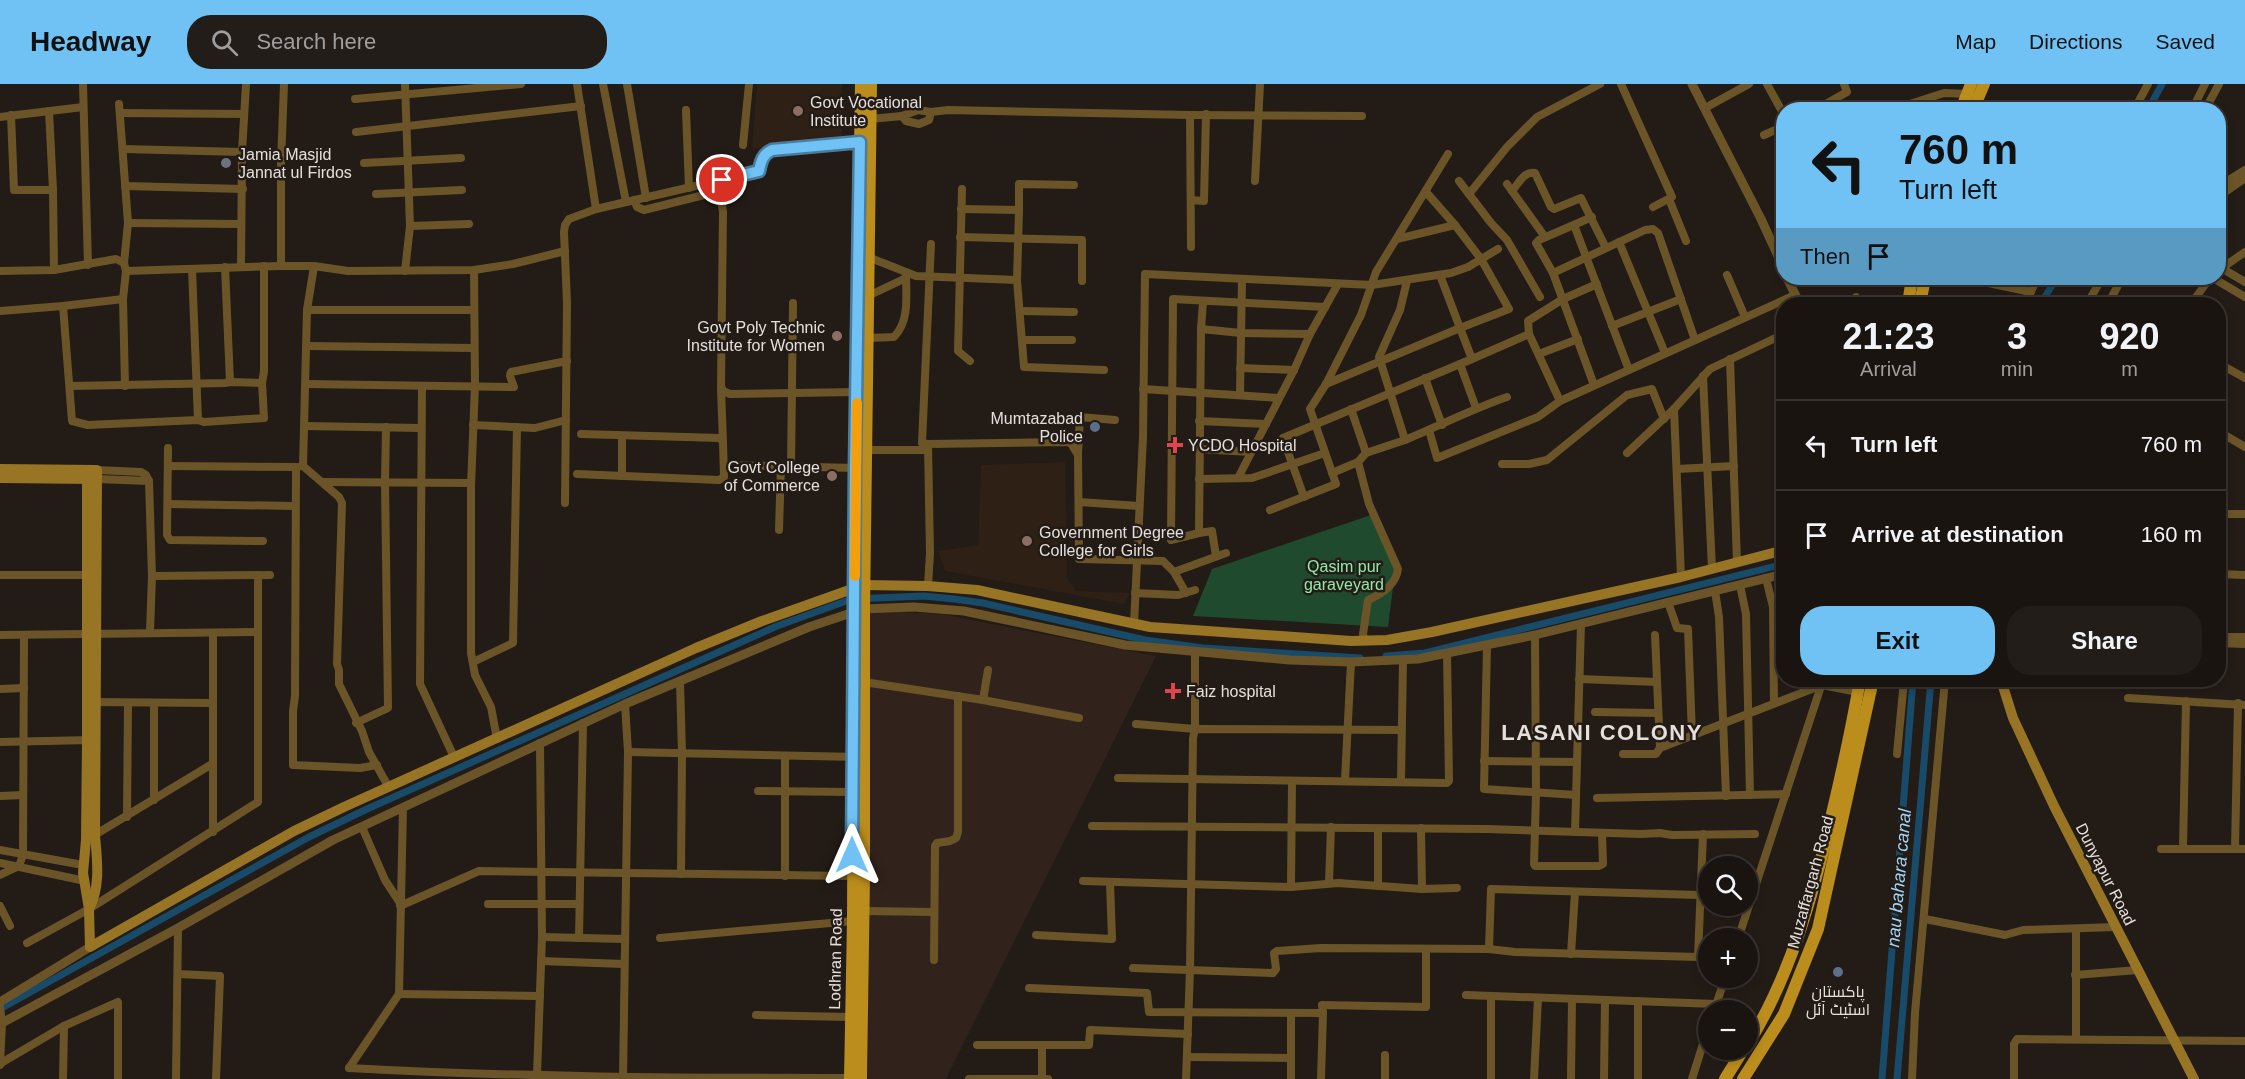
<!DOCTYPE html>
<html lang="en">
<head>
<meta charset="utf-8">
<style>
  :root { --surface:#1a1410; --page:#231d19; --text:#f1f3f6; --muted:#9f9e9f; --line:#383330; --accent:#70c1f4 }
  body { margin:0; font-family:Helvetica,Cairo,sans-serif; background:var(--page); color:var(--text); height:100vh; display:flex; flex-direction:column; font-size:22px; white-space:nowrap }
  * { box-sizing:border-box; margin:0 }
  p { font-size:20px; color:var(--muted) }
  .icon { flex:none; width:33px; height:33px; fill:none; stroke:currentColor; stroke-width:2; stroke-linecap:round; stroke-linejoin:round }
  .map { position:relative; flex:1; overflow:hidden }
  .details { position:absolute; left:1776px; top:213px; width:450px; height:390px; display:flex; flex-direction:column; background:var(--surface); border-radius:24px; box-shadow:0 3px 9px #0003,0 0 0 2px var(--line) }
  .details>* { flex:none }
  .guide { position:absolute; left:1776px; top:18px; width:450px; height:183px; border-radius:24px; box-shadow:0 3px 9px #0003,0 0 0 2px var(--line); background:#70c1f4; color:#111; overflow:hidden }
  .controls { position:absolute; left:1698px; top:772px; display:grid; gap:12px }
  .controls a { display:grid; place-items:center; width:60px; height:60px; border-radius:50%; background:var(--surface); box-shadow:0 3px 9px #0003,0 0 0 2px var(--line); font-size:30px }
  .pin { position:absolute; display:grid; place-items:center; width:51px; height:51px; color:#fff; margin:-26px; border:3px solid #fff; border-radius:50%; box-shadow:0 2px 6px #0007 }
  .me { position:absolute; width:66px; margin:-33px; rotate:0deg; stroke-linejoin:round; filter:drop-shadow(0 0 4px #0008) }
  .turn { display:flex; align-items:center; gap:21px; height:126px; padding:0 24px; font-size:27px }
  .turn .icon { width:78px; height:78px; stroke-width:2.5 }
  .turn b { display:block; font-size:42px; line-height:51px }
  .then { display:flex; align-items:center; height:57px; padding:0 24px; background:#0003; gap:12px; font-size:22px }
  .eta { display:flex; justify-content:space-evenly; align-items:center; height:102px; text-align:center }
  .eta b { font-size:36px; font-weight:600; line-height:42px }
  .action { display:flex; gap:12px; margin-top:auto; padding:12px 24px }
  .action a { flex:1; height:69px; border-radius:24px; background:var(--accent); color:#111; font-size:24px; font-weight:600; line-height:69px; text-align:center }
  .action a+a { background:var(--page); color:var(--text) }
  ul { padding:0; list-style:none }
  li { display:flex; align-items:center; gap:18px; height:90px; padding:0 24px; border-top:2px solid var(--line) }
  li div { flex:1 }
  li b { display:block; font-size:22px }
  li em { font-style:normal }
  header { display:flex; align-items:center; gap:36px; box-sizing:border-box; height:84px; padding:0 30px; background:var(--accent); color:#111 }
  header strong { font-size:28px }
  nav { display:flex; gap:33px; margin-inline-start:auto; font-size:21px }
  .search { width:420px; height:54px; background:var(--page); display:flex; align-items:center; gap:15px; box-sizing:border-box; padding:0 21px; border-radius:24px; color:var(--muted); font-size:22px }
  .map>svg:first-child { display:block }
</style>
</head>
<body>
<header>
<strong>Headway</strong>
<div class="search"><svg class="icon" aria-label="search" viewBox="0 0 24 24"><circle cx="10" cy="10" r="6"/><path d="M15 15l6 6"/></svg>Search here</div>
<nav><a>Map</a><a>Directions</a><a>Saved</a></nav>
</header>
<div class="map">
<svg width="2245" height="995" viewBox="0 0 2245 995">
  <rect width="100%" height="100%" fill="#231b16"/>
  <path fill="#31231b" d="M899,528L941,530L1156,572L946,995H868L869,530Z"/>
  <g fill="#2e2015">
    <path d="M757,0H842V54L752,65Z"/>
    <path d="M1065,378L1067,494L1076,507L1130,509L1124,520L945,487L938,467L978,461L981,381Z"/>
  </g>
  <path fill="#204a2d" d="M1371,431L1396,479L1388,543L1193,532L1212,485Z"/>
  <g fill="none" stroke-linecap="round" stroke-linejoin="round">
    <g stroke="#174b69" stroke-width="7">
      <path d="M2148,26L2162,0"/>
      <path d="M2041,220L2056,194"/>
      <path d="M1386,572L1425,569L1784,480"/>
      <path d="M0,925L309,753L367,725L777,542L852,515L924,512L954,515L983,519L1145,556L1203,564L1360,574"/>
      <path d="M1882,995L1913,596"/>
      <path d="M1897,995L1931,596"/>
    </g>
    <g stroke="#6b5528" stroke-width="8">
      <path d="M83,0L88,181"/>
      <path d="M405,0L410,142L405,187"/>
      <path d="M577,0L596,125"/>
      <path d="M603,0L626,118"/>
      <path d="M627,0L646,114"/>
      <path d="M1621,0L1672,113L1653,123"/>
      <path d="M1767,0L1784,31"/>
      <path d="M355,15L521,0"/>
      <path d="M119,20L128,139L124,179"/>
      <path d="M1705,24L1749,0"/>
      <path d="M686,26L689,104"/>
      <path d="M1815,26L1847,8L1844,0"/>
      <path d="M1891,26L1944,9L1967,10"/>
      <path d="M2134,26L2148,0"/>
      <path d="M2192,26L2205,0"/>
      <path d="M2205,26L2219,0"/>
      <path d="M49,27L53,106L54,186"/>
      <path d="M120,29L244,30"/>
      <path d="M11,31L14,106H53"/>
      <path d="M1190,31L1191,163"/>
      <path d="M902,32L906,37L919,40L929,36L931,28"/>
      <path d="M0,33L83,23"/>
      <path d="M870,35L902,32L918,26L931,28L948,26L1190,31L1362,32"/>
      <path d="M356,48L581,22"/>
      <path d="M1764,51L1784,42"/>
      <path d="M743,61L749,0"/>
      <path d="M123,65L242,68"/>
      <path d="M364,79L461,74"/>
      <path d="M1255,97L1260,0"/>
      <path d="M1459,97L1491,139L1507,156L1540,213"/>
      <path d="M1507,100L1545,153"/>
      <path d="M125,102L243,105"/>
      <path d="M2218,103L2245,86"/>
      <path d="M962,105L958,267L970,277"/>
      <path d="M1512,107C1519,99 1524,87 1535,89L1551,123L1554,125L1581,114L1606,164"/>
      <path d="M1426,108L1455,141L1481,175L1509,225L1460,244L1440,191"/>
      <path d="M376,110L462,106"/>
      <path d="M1469,110L1507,63L1537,33L1600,0"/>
      <path d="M2218,113L2245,94"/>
      <path d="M1669,115L1686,157"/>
      <path d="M634,116L637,123L644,126L708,110L716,111L721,116L723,128L721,302L723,307L730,310L857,308"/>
      <path d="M1191,116L1204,117L1206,30"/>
      <path d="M961,125L1019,126L1017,196"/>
      <path d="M1019,126V100L1074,101"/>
      <path d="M1592,133L1539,156L1536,159L1553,189L1594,301"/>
      <path d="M128,139L241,140"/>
      <path d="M1574,141L1629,286"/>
      <path d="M410,142L469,140"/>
      <path d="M960,153L1082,156V197"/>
      <path d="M1397,155L1455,141"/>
      <path d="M1619,158L1665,269"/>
      <path d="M868,173L916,192L1017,196L1024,283L1104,286"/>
      <path d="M281,182V79L284,0"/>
      <path d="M314,182L307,226L303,382L339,413L342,419L337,580L339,586V600L362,647L369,668L388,702"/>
      <path d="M2218,182L2245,198"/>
      <path d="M225,183L230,298"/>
      <path d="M241,183L242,68L246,0"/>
      <path d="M2222,184L2245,168"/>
      <path d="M192,185L198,336"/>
      <path d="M474,186L475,301L471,402V569L475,591L491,623L497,655"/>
      <path d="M0,187L54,186L116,175L124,179L126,187L123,215L125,302"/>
      <path d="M126,187L281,182H314L348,187L474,186L513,180L565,167"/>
      <path d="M1553,189L1645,146L1653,145L1658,149L1695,256"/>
      <path d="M1727,191L1745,233"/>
      <path d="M1965,194L2031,208"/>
      <path d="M2213,194L2245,213"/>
      <path d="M1407,197L1400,226L1379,273L1405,356C1439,342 1472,325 1507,313"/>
      <path d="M1597,200L1563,215L1528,237L1529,250L1560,317L1795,211"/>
      <path d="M868,212L906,194"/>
      <path d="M1856,213L1858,220"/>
      <path d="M1203,218L1201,245L1199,449L1171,456L1173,215L1325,223"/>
      <path d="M2024,220L2038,194"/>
      <path d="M2087,220L2102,194"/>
      <path d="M2108,220L2122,194"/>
      <path d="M2191,220L2210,194"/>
      <path d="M63,222L72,337L88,341L198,336L204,338L264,334L262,299L264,287V182"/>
      <path d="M307,226H474"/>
      <path d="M0,227L63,222L123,215"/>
      <path d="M1020,227L1074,228"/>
      <path d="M1612,242L1681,215"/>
      <path d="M1201,245L1241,249L1310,250"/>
      <path d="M868,254L894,253C910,237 906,211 906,189"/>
      <path d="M1022,256H1072"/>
      <path d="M307,262L474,264"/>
      <path d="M1539,270L1578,255"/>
      <path d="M1472,275L1529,250"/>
      <path d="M1730,275L1737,479"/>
      <path d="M2218,279L2245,294"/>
      <path d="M1460,280L1476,324"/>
      <path d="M1240,284L1294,286"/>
      <path d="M1703,292L1712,485"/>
      <path d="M1425,294L1442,341"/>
      <path d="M306,300L514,303L510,292L511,288L567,277"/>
      <path d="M70,302L225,299L230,298L262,299"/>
      <path d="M422,302L420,600L454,673"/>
      <path d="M721,305L723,358"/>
      <path d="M1143,305L1279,314"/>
      <path d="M1240,311L1242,196"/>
      <path d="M1351,325L1366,369"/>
      <path d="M1674,325L1681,493"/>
      <path d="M1199,337L1266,340"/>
      <path d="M473,341L535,344L566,336"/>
      <path d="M305,342L421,344"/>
      <path d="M1429,346L1437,374L1538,333L1560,317"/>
      <path d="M2218,347L2245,363"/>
      <path d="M928,360L922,359L931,160"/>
      <path d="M168,364L167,451L170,456L263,457"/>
      <path d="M1199,365L1251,368"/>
      <path d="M863,366H928"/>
      <path d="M1078,369L1080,333L1115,336"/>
      <path d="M1627,369L1674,325L1710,285L1784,250"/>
      <path d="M1358,378L1369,420L1398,485C1396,500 1382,510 1368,516L1363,550L1365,557"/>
      <path d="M1502,380H1529L1547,376L1627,311L1652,305L1664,335"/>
      <path d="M724,381L855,384"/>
      <path d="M168,382L298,383"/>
      <path d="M791,383L793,219"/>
      <path d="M296,384L295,612L293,627V681L360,684L377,681"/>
      <path d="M1677,385L1734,382"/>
      <path d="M97,386L141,388L146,391L149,397L152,492L150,548"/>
      <path d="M1332,389L1358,378L1366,369L1405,356"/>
      <path d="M577,390L719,396L724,393L723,358L720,354L581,350"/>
      <path d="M622,392V352"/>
      <path d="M1238,394L1294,286L1310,250L1338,200"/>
      <path d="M97,395L149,397"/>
      <path d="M1199,395L1252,394L1325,369"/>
      <path d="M323,398L471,399"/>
      <path d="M2218,409L2224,413L2219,553"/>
      <path d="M1304,413L1283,354L1472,275L1460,244L1326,300"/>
      <path d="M1079,418L1139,422"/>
      <path d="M565,419L567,219L564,148L565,141L569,135L596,125L756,88L759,87C761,77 763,70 772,66L860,59"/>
      <path d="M168,420L294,422"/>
      <path d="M1270,426L1336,400L1310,325L1326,300L1361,231L1376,188L1448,70"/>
      <path d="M2223,430H2245"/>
      <path d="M779,446L781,382"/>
      <path d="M1199,449L1212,447L1216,472"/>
      <path d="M1174,488L1226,469"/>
      <path d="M2218,490L2245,491"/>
      <path d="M0,491H91"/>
      <path d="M152,492L270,491"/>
      <path d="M1766,494L1773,523L1774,619"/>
      <path d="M1740,501L1746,530L1750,711"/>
      <path d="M928,502L930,469L928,360L1070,358L1078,371L1079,475L1163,477L1174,488L1186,509"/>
      <path d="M1715,507L1719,533L1726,712"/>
      <path d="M1135,509L1178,511L1195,506"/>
      <path d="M1668,518L1677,544L1688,545L1692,651"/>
      <path d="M1134,540L1143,353L1145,190L1372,201L1451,189L1468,183L1498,165"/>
      <path d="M213,549V748"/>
      <path d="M0,551L258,548"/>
      <path d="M1535,551L1536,709L1534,780L1535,782H1599L1603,780L1602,749"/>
      <path d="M1655,551L1660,664"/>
      <path d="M2218,553H2245"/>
      <path d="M2218,559L2245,560"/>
      <path d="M1487,561L1484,705L1576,711"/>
      <path d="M473,578L513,559L517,343"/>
      <path d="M1579,595L1657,598"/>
      <path d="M680,597L682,670L681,790"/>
      <path d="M864,598L983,616L1079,634"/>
      <path d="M0,605L24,604"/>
      <path d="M2128,614L2245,621"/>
      <path d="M983,616L988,586"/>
      <path d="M92,618L213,619"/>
      <path d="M1595,628L1658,629"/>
      <path d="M356,639L388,624L385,398L386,343"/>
      <path d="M1136,640L1195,645V568"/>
      <path d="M0,658L91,656"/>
      <path d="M628,668L858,673"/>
      <path d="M1623,670H1656L1660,664L1822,601L1858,608"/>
      <path d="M1897,670L1904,596"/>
      <path d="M785,672V792"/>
      <path d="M1484,677L1577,678"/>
      <path d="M1118,694L1447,699L1449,697L1447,569"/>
      <path d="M1345,696L1351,578"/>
      <path d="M1401,697L1403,576"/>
      <path d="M758,707L852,708"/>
      <path d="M0,712L23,711"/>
      <path d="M1597,714L1786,710"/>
      <path d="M154,716V619"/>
      <path d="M127,733L128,619"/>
      <path d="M1092,742L1486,745L1641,750L1660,749L1672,751L1755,750"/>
      <path d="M362,743L385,796L400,819"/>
      <path d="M1421,744L1422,805"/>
      <path d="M1575,748L1581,540"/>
      <path d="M93,752L212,680"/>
      <path d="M2183,764L2186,617"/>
      <path d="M2161,765H2245"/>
      <path d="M2235,765L2238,619"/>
      <path d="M0,766L83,781"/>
      <path d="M0,779L85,797"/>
      <path d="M0,791L19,782L23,771L24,551"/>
      <path d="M1083,797L1291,803L1338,799L1422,805L1457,804"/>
      <path d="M1329,799L1331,743"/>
      <path d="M1378,802V745"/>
      <path d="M1291,803L1292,697"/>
      <path d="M488,820H579"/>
      <path d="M0,822L10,842"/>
      <path d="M400,822L479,787L852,792"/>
      <path d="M863,827L934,828"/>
      <path d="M1925,835L2005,851L2023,846L2116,843"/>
      <path d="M2076,845V955"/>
      <path d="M1036,851L1112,855L1110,798"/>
      <path d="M542,853L625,855"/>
      <path d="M579,854L583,639"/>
      <path d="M660,854L853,837"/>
      <path d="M1738,855L1823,596"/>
      <path d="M27,859L89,825L258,718V491"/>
      <path d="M1489,865L1491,805L1700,811"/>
      <path d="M1571,870L1575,808"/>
      <path d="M934,876L935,762L937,759L950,757L956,754L958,748V612"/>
      <path d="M541,877L624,880"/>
      <path d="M1133,884L1273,889L1276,885L1274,869L1277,867L1321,864L1489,865L1515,868L1698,873L1703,750"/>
      <path d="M178,890L220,892L216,995"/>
      <path d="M2075,891L2138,886"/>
      <path d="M1029,904L1147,909L1149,928L1323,929L1322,921L1426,923V866"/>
      <path d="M399,910L540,912"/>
      <path d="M1466,911L1716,920"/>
      <path d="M1638,917V995"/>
      <path d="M0,923L2,939L0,981"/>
      <path d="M1714,927L1725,894"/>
      <path d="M1291,929V974"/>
      <path d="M756,931L851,933"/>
      <path d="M977,961H1042V995"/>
      <path d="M1042,961H1089L1090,946L1188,950"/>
      <path d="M1187,973L1291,974V995"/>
      <path d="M1,979L64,942L118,918V995"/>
      <path d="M349,984C516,993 683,994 850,994"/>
      <path d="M349,984L399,910L403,724"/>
      <path d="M537,991L542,853L540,659"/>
      <path d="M623,994L628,668L625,620"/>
      <path d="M63,995L64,942"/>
      <path d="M176,995L178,844"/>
      <path d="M969,995H1048"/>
      <path d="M1186,995L1190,886L1193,654L1195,645L1401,646"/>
      <path d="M1321,995L1323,929"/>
      <path d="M1385,995V971"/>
      <path d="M1491,995V912"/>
      <path d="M1534,995L1538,914"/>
      <path d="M1571,995L1572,915"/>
      <path d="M1604,995L1605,916"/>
      <path d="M1692,995L1708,944"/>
      <path d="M1912,995L1915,929L1945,596"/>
      <path d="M2014,995V960L2017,955L2245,957"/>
    </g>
    <g stroke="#6b5528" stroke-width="9">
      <path d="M1692,0L1761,135L1784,185"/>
      <path d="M1787,194L1800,220"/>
      <path d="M864,525L914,523L964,527L1125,561L1290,576L1351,578L1418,575L1447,569L1535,551L1784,490"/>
      <path d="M0,918L90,863"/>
      <path d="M0,940L178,844L333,756L625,620L809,543L854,528"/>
    </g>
    <g stroke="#987425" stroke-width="10">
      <path d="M0,385L97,386L95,751C97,776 101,802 89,825"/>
      <path d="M87,386V656L86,756L83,789L89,825L90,863L294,747L344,723L696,564L762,537L855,504"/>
      <path d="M0,394L94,395"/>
      <path d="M864,501L928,502L977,506L1150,543L1351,557L1387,556L1432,548L1681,493L1784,466"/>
      <path d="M2001,596L2013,634L2054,722L2194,995"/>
    </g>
    <g stroke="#bb8d1c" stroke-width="12">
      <path d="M1961,26L1971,0"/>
      <path d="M1973,26L1984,0"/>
      <path d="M1908,220L1912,194"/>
      <path d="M1920,220L1925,194"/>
      <path d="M1748,960C1790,892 1813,812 1831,734C1842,688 1852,642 1860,596"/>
      <path d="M850,995L853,837L855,384L861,0"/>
      <path d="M861,995L864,792V525L871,0"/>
      <path d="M1725,995L1743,966"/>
      <path d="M1743,995L1784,930L1818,845L1873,596"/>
    </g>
  </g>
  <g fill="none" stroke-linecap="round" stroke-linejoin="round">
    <g stroke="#497d9f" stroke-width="15">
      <path id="route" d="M722,96L759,87C761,77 763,70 772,66L860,58L855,384L852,771"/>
    </g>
    <use href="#route" stroke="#70c1f4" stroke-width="10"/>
    <path stroke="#f59e0b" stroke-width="10" d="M855,492L857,319"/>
  </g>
  <g fill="#8d6e63" stroke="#231b16" stroke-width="2">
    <circle cx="798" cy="27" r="6"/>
    <circle cx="837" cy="252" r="6"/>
    <circle cx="832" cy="392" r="6"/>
    <circle cx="1027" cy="457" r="6"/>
  </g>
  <circle fill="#6b7280" stroke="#231b16" stroke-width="2" cx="226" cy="79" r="6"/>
  <g fill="#5c6f8a" stroke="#231b16" stroke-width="2">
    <circle cx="1095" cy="343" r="6"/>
    <circle cx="1838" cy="888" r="6"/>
  </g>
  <g fill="#e0444e" stroke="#231b16" stroke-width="2">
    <path d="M1172 352h6v6h6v6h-6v6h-6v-6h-6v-6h6z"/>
    <path d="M1170 598h6v6h6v6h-6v6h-6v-6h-6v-6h6z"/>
  </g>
  <g text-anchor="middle" stroke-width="5" stroke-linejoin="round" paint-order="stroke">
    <g font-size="16" fill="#e5dfdc" stroke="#231b16" text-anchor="start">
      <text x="810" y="24">Govt Vocational<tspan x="810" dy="18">Institute</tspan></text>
      <text x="238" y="76">Jamia Masjid<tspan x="238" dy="18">Jannat ul Firdos</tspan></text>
      <text x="825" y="249" text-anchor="end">Govt Poly Technic<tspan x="825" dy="18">Institute for Women</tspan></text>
      <text x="1083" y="340" text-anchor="end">Mumtazabad<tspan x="1083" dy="18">Police</tspan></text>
      <text x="1188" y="367">YCDO Hospital</text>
      <text x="820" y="389" text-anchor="end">Govt College<tspan x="820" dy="18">of Commerce</tspan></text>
      <text x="1039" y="454">Government Degree<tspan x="1039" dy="18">College for Girls</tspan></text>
      <text x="1186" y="613">Faiz hospital</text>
      <text x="1838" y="913" text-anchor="middle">پاکستان<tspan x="1838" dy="18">اسٹیٹ آئل</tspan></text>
    </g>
    <g font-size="16" fill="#91e9a9" stroke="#231b16">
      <text x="1344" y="488">Qasim pur<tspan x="1344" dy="18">garaveyard</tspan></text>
    </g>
    <g font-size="16" fill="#e5dfdc" stroke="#231b16">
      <text transform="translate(2106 790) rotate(63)" y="6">Dunyapur Road</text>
      <text transform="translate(1810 798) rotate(-75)" y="6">Muzaffargarh Road</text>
      <text transform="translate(835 875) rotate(-89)" y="6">Lodhran Road</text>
    </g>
    <g font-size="18" font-style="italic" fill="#a1d5f8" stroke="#231b16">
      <text transform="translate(1899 794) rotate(-85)" y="6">nau bahara canal</text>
    </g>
    <g font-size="22" font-weight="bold" letter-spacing="1.5" fill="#e5dfdc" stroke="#231b16">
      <text x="1602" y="656">LASANI COLONY</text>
    </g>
  </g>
</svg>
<div class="controls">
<a><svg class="icon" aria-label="search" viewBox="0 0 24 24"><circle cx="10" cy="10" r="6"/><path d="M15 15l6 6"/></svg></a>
<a>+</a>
<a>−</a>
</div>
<div class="pin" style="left:722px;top:96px;background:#d93025"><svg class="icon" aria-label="arrive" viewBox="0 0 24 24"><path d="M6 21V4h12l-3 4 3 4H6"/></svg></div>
<svg class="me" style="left:852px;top:771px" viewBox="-20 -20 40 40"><path d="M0-17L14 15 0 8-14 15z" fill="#70c1f4" stroke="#fff" stroke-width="4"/></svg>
<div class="guide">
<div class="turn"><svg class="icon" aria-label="left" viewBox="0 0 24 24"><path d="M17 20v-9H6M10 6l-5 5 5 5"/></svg><div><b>760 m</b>Turn left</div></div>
<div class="then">Then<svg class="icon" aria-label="arrive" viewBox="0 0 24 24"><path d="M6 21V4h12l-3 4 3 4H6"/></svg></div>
</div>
<section class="details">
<div class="eta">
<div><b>21:23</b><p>Arrival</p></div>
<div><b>3</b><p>min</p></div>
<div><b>920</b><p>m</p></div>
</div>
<ul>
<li><svg class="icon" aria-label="left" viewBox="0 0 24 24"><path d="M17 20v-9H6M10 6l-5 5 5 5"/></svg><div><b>Turn left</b></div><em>760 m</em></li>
<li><svg class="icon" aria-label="arrive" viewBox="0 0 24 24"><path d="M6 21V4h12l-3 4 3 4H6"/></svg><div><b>Arrive at destination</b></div><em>160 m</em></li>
</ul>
<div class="action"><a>Exit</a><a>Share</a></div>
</section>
</div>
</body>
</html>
